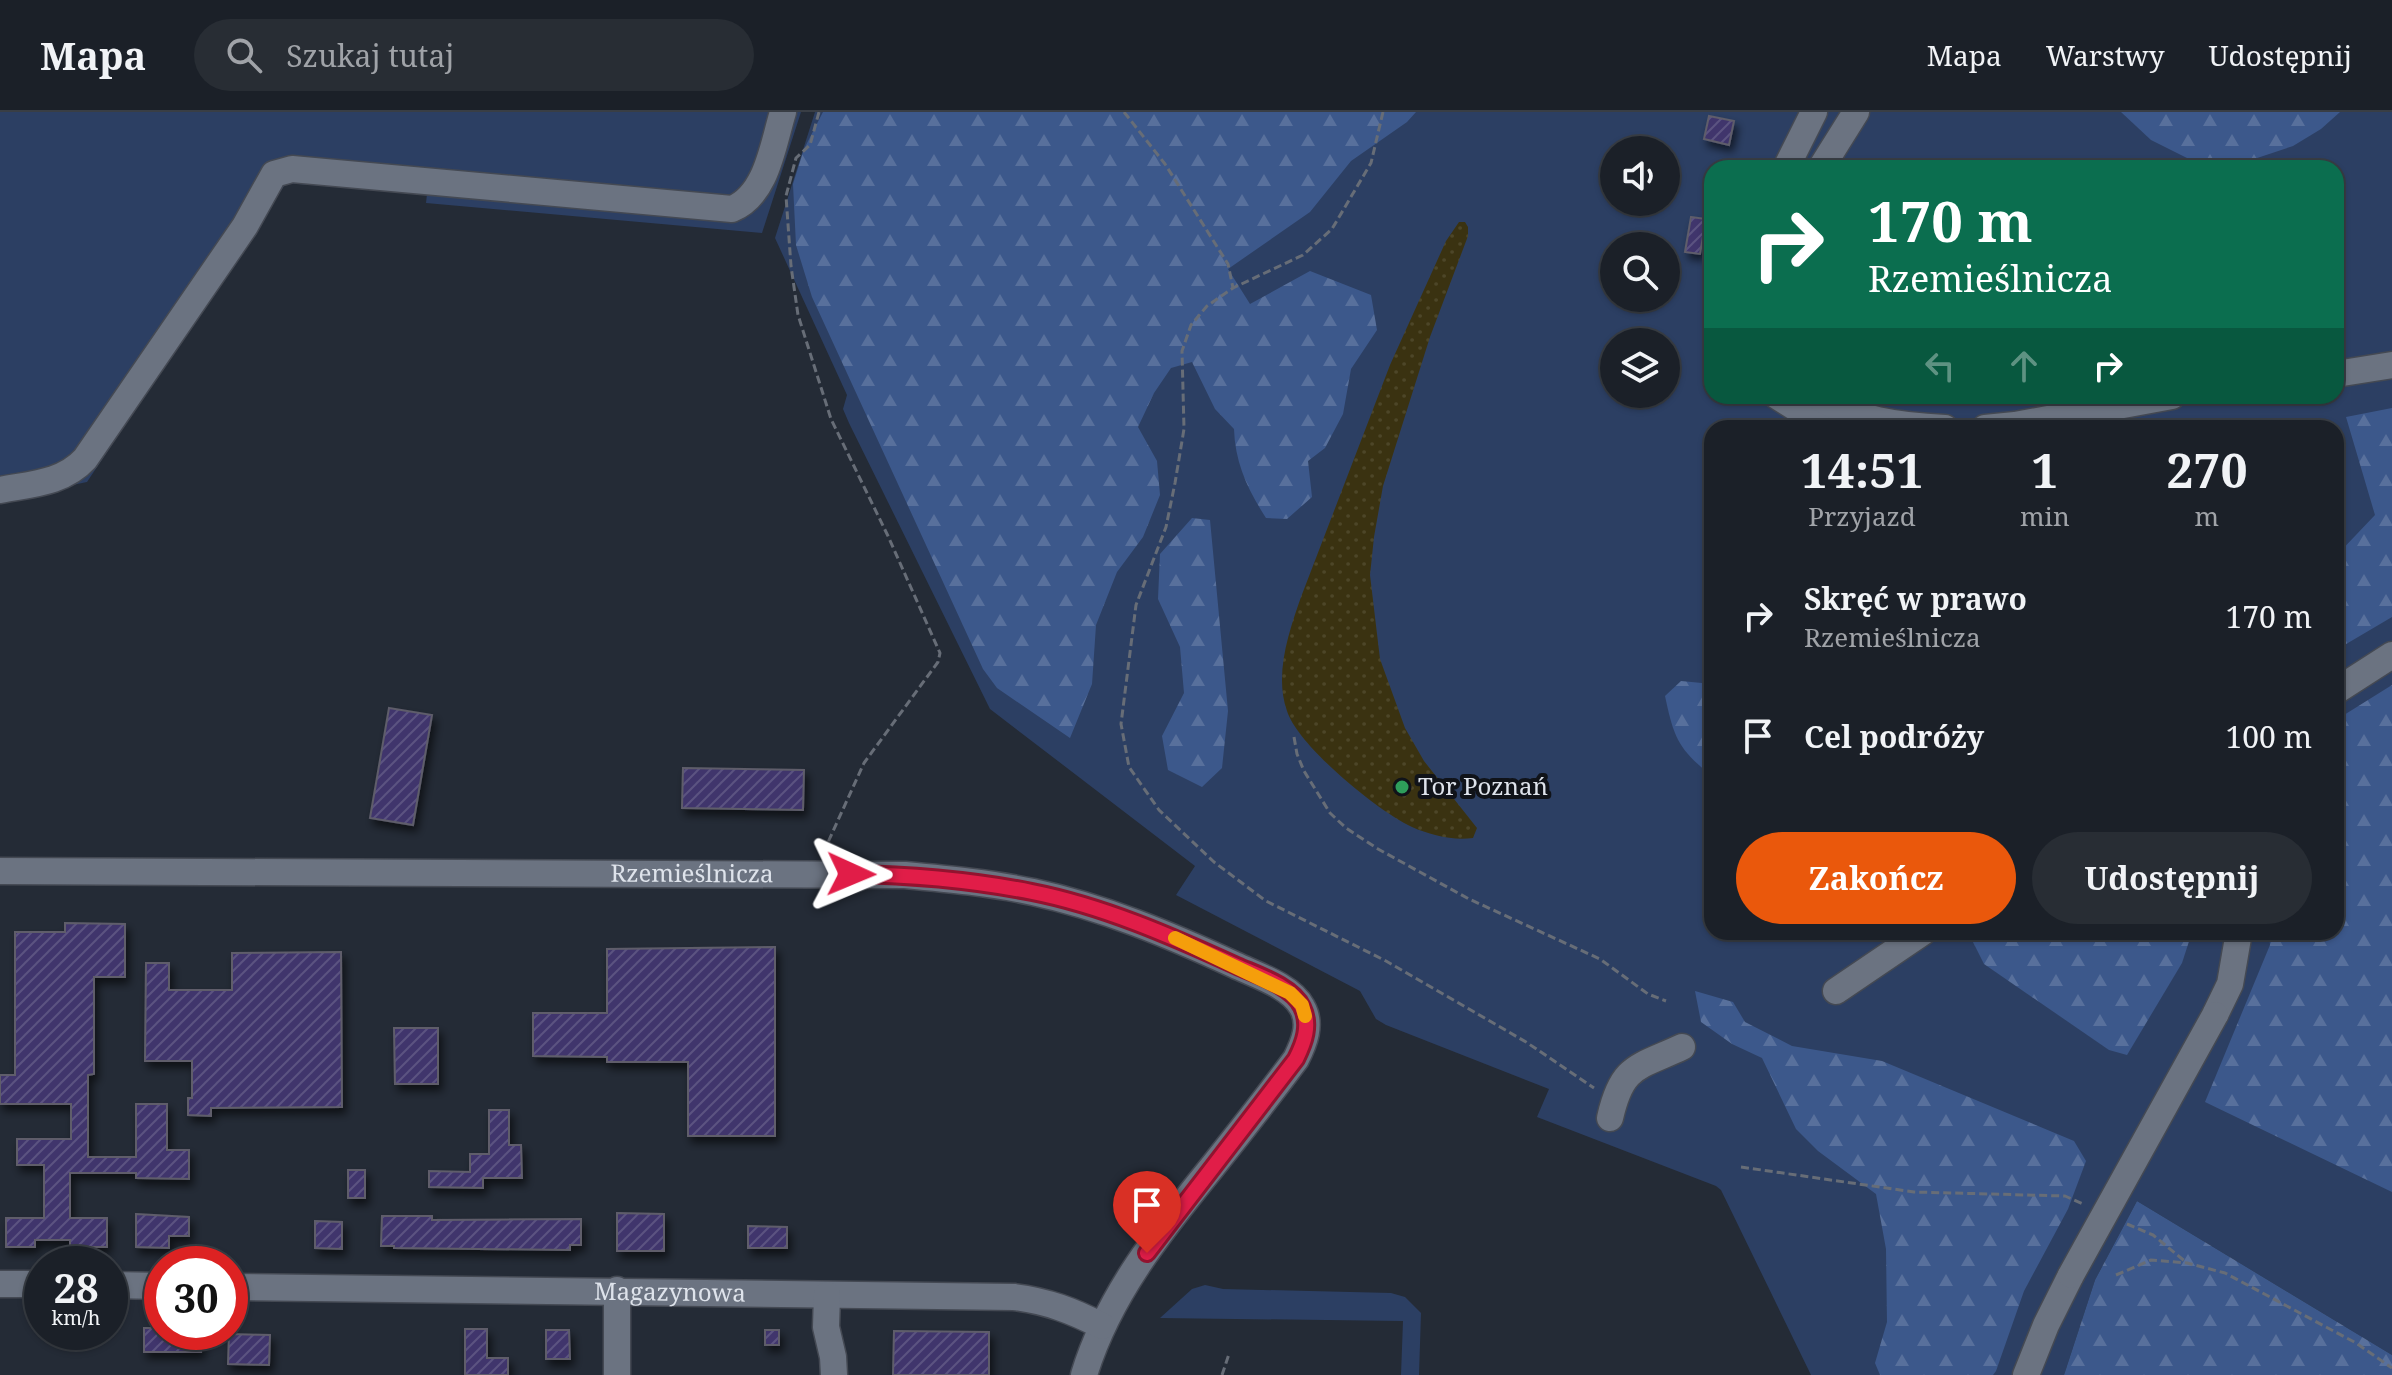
<!DOCTYPE html>
<html lang="pl">
<head>
<meta charset="utf-8">
<style>
  :root { --surface:#1b2028; --page:#282d34; --text:#f1f3f6; --muted:#a0a3a8; --line:#393e45; --accent:#ea580c }
  body { margin:0; font-family:"Noto Serif",serif; background:var(--page); color:var(--text); height:100vh; display:flex; flex-direction:column; font-size:30px; white-space:nowrap }
  * { box-sizing:border-box; margin:0 }
  p { font-size:26px; color:var(--muted) }
  .icon { flex:none; width:44px; height:44px; fill:none; stroke:currentColor; stroke-width:2; stroke-linecap:round; stroke-linejoin:round }
  .map { position:relative; flex:1; overflow:hidden }
  .drawer { position:absolute; left:1704px; top:308px; width:640px; height:520px; display:flex; flex-direction:column; background:var(--surface); border-radius:24px; box-shadow:0 2px 6px #0004,0 0 0 2px var(--line) }
  .drawer>* { flex:none }
  .top-card { position:absolute; left:1704px; top:48px; width:640px; height:244px; border-radius:24px; box-shadow:0 2px 6px #0004,0 0 0 2px var(--line); background:#0b6e4f; color:#fff; overflow:hidden }
  .controls { position:absolute; left:1600px; top:24px; display:grid; gap:16px }
  .controls a { display:grid; place-items:center; width:80px; height:80px; border-radius:50%; background:var(--surface); box-shadow:0 2px 6px #0004,0 0 0 2px var(--line); font-size:40px }
  .speed { position:absolute; left:24px; top:1134px; display:flex; gap:16px; font-size:40px; font-weight:700; text-align:center }
  .speed>* { display:grid; place-content:center; width:104px; height:104px; border-radius:50%; background:var(--surface); box-shadow:0 2px 6px #0004,0 0 0 2px var(--line); line-height:1 }
  .speed small { font-size:20px; font-weight:400 }
  .speed .limit { border:12px solid #d22; background:#fff; color:#111 }
  .pin { position:absolute; display:grid; place-items:center; width:68px; height:68px; color:#fff; margin:-82px -34px; border-radius:50% 50% 50% 0; rotate:-45deg; box-shadow:0 0 8px #0007 }
  .pin .icon { rotate:45deg }
  .me { position:absolute; width:88px; margin:-44px; rotate:91deg; stroke-linejoin:round; filter:drop-shadow(0 0 6px #0008) }
  .turn { display:flex; align-items:center; gap:28px; height:168px; padding:0 32px; font-size:36px }
  .turn .icon { width:104px; height:104px; stroke-width:2.5 }
  .turn b { display:block; font-size:56px; line-height:68px }
  .lanes { display:flex; align-items:center; height:76px; padding:0 32px; background:#0003; justify-content:center; gap:40px; direction:ltr }
  .lanes .off { opacity:.35 }
  .eta { display:flex; justify-content:space-evenly; align-items:center; height:136px; text-align:center }
  .eta b { font-size:48px; font-weight:700; line-height:56px }
  .primary-button { display:flex; gap:16px; margin-top:auto; padding:16px 32px }
  .primary-button a { flex:1; height:92px; border-radius:48px; background:var(--accent); color:#fff; font-size:32px; font-weight:700; line-height:92px; text-align:center }
  .primary-button a+a { background:var(--page); color:var(--text) }
  ul { padding:0; list-style:none }
  li { display:flex; align-items:center; gap:24px; height:120px; padding:0 32px }
  li div { flex:1 }
  li b { display:block; font-size:30px }
  li em { font-style:normal }
  header { display:flex; align-items:center; gap:48px; box-sizing:border-box; height:112px; padding:0 40px; background:var(--surface); border-bottom:2px solid var(--line) }
  header strong { font-size:38px }
  nav { display:flex; gap:44px; margin-inline-start:auto; font-size:28px }
  .search { width:560px; height:72px; background:var(--page); display:flex; align-items:center; gap:20px; box-sizing:border-box; padding:0 28px; border-radius:44px; color:var(--muted); font-size:30px }
  .map>svg:first-child { display:block }
</style>
</head>
<body>
<header>
<strong>Mapa</strong>
<div class="search"><svg class="icon" aria-label="search" viewBox="0 0 24 24"><circle cx="10" cy="10" r="6"/><path d="M15 15l6 6"/></svg>Szukaj tutaj</div>
<nav><a>Mapa</a><a>Warstwy</a><a>Udostępnij</a></nav>
</header>
<div class="map">
<svg width="2392" height="1263" viewBox="0 0 2392 1263">
  <defs>
    <pattern id="forest-firs" width="22" height="20" patternUnits="userSpaceOnUse" patternTransform="scale(2)"><rect width="22" height="20" fill="#3c588b"/><path d="M5 1l3.5 6h-7zM16 11l3.5 6h-7z" fill="#58709c"/></pattern>
    <pattern id="sand-dots" width="8" height="8" patternUnits="userSpaceOnUse" patternTransform="scale(2)"><rect width="8" height="8" fill="#3a3211"/><path d="M2 2h.1M6 6h.1" fill="none" stroke="#4d4628" stroke-width="1.8" stroke-linecap="round"/></pattern>
    <pattern id="building-hatch" width="6" height="6" patternUnits="userSpaceOnUse" patternTransform="scale(2)"><rect width="6" height="6" fill="#40366c"/><path d="M-1 1l2-2M0 6l6-6M5 7l2-2" fill="none" stroke="#5b5381"/></pattern>
    <filter id="shadow"><feDropShadow dx="3.5" dy="6" stdDeviation="4" flood-color="#0009"/></filter>
  </defs>
  <rect width="100%" height="100%" fill="#242b36"/>
  <g fill="#2c3f63" fill-rule="evenodd">
    <path d="M0,0H777L743,85L299,47L236,113L72,350L0,371Z"/>
    <path d="M788,0H801L762,121L426,91L427,82L286,71L87,370L0,388L74,367L280,68L727,106Z"/>
    <path d="M815,0H2392V1243L2137,1089L2095,1168L2064,1263H1811L1721,1078L1716,1074L1537,1005L1549,977L1386,913L1376,907L1360,879L1176,783L1195,754L990,597L849,311L843,297L847,283L775,126ZM1614,38H1666V90H1614ZM1712,56H2336V284H1712ZM1614,134H1666V186H1614ZM1614,230H1666V282H1614ZM1712,316H2336V820H1712Z"/>
    <path d="M1205,1173L1223,1177L1391,1181L1405,1185L1421,1201L1419,1263H1401L1403,1209L1160,1206L1192,1177Z"/>
  </g>
  <g fill="url(#forest-firs)">
    <path d="M823,0H1416L1407,10L1351,49L1310,100L1228,157L1250,192L1310,159L1371,183L1377,218L1351,257L1343,302L1325,336L1308,349L1312,385L1287,407L1266,406C1248,378 1235,351 1234,317L1215,297L1192,250L1171,256L1154,281L1138,315L1157,349L1160,383L1143,425L1117,460L1096,513L1092,572L1070,626L997,576L983,557L812,185L796,133L793,72L804,37Z"/>
    <path d="M2121,0H2340L2321,17L2293,34L2236,53L2187,46L2151,28Z"/>
    <path d="M2392,296V505L2336,538V444L2375,403L2346,305Z"/>
    <path d="M1192,406L1210,408L1228,599L1222,656L1202,675L1168,658L1162,624L1184,581L1180,535L1158,487L1160,442Z"/>
    <path d="M1681,569L1712,572V664C1678,637 1674,626 1665,584Z"/>
    <path d="M2392,573V1080L2205,990L2270,833L2269,820H2336V608Z"/>
    <path d="M1974,820H2192L2182,851L2127,943L2109,938L1984,852L1973,830Z"/>
    <path d="M1695,879L1733,890L1745,910L1792,934L1882,949L2074,1029L2086,1049L2068,1097L2024,1179L1996,1259L1993,1263H1880L1875,1251L1887,1210L1886,1137L1876,1082L1818,1039L1796,1017L1762,946L1732,932L1701,910Z"/>
    <path d="M2137,1089L2392,1243V1263H2064L2095,1168Z"/>
  </g>
  <path fill="url(#sand-dots)" d="M1459,110H1465L1468,115V124L1430,225L1383,374L1374,425L1370,463L1380,547L1405,616L1424,649L1477,716L1473,726C1453,729 1430,723 1412,715C1379,700 1298,634 1287,599C1274,563 1289,519 1301,485L1390,253L1446,129Z"/>
  <g fill="url(#building-hatch)" stroke="#5e5d6b" stroke-width="2" filter="url(#shadow)">
    <path d="M1709,4L1734,9L1729,33L1704,27Z"/>
    <path d="M1691,105L1706,107L1700,142L1685,140Z"/>
    <path d="M389,596L432,603L413,713L370,706Z"/>
    <path d="M683,656L804,658L803,698L682,696Z"/>
    <path d="M65,811L125,812V865H94V962L88,963V1045H136V992H167V1038H189V1067L136,1066V1061H70V1106H107V1135H70V1128H35V1135H6V1106H44V1053H17V1027H71V992H0V963H15V820H65Z"/>
    <path d="M775,835V1024H688V950H607V945L533,944V901H607V837Z"/>
    <path d="M341,840L342,995L211,996V1004L188,1003V986H192V949H145L146,851H169V878H232V841Z"/>
    <path d="M394,916H438V972H395Z"/>
    <path d="M489,998H509V1033H521L522,1066H483V1076L429,1075V1059L470,1060V1042H489Z"/>
    <rect x="348" y="1058" width="17" height="28"/>
    <path d="M617,1101L664,1102V1139H617Z"/>
    <path d="M136,1102L189,1105V1124H169V1136L136,1135Z"/>
    <path d="M382,1104H432V1108L581,1107V1133H570V1138L394,1136V1134H381Z"/>
    <path d="M315,1109L342,1110V1137L315,1136Z"/>
    <path d="M748,1114L787,1115V1136H748Z"/>
    <path d="M144,1216H162V1220H194V1224H200L201,1240H144Z"/>
    <path d="M465,1217H487V1246H508V1263H465Z"/>
    <path d="M546,1218H569L570,1247H546Z"/>
    <rect x="765" y="1218" width="14" height="15"/>
    <path d="M894,1219L989,1220V1263H893Z"/>
    <path d="M229,1222L270,1223L269,1253L228,1252Z"/>
  </g>
  <g fill="none" stroke-linecap="round" stroke-linejoin="round">
    <g stroke="#444953" stroke-width="29">
      <g id="minor">
        <path d="M1786,56L1814,0"/>
        <path d="M1821,56L1856,0"/>
        <path d="M2336,262L2392,253"/>
        <path d="M1777,284L1804,301L1841,316"/>
        <path d="M1817,284C1854,308 1901,314 1945,316"/>
        <path d="M1985,316L2015,313L2172,284"/>
        <path d="M0,378C31,372 63,371 85,347L245,114L274,62L292,57L732,97C767,83 773,32 783,0"/>
        <path d="M2336,579L2392,543"/>
        <path id="s1" d="M0,759L905,763C948,767 991,771 1033,780C1103,795 1170,823 1235,853C1256,863 1291,874 1302,895C1312,912 1304,931 1296,947C1269,983 1241,1019 1213,1054C1161,1118 1108,1183 1084,1263"/>
        <path d="M1836,879L1923,820"/>
        <path d="M2215,903L2230,872L2239,820"/>
        <path d="M1610,1006C1622,953 1637,956 1682,935"/>
        <path d="M0,1172H42"/>
        <path d="M110,1173L162,1174"/>
        <path id="s2" d="M230,1175L1014,1185C1047,1189 1073,1199 1102,1214"/>
        <path d="M617,1178V1263"/>
        <path d="M827,1183L826,1215L833,1245L834,1263"/>
        <path d="M2026,1263L2046,1213L2071,1163"/>
      </g>
    </g>
    <g stroke="#676d77" stroke-width="3" stroke-dasharray="8 4" stroke-linecap="butt">
      <path d="M819,0L810,33L796,46L786,84L791,154L798,203L831,307L888,424L940,541L938,550L864,651L829,728L826,741"/>
      <path d="M1124,0L1165,52L1228,152L1233,176"/>
      <path d="M1383,0L1371,51L1332,117L1303,143L1233,176L1207,194L1191,213L1182,239L1184,317L1175,371L1166,415L1136,493L1121,612L1129,655L1159,698L1214,750L1266,789L1386,849L1526,930L1594,976"/>
      <path d="M1294,625L1297,642L1304,659L1330,701L1346,716L1378,737L1469,787L1600,847L1648,882L1666,889"/>
      <path d="M1741,1055L1914,1080L2065,1084L2083,1092"/>
      <path d="M2127,1112L2153,1123L2187,1151"/>
      <path d="M2116,1163L2151,1148L2187,1151L2225,1161L2356,1231L2392,1256"/>
      <path d="M1222,1263L1229,1242"/>
    </g>
    <use href="#minor" stroke="#6b7381" stroke-width="26"/>
    <g stroke="#444953" stroke-width="29" stroke-linecap="butt">
      <path id="minor-bridge" d="M2071,1163L2215,903"/>
    </g>
    <use href="#minor-bridge" stroke="#6b7381" stroke-width="26"/>
  </g>
  <g fill="none" stroke-linecap="round" stroke-linejoin="round">
    <g stroke="#92132f" stroke-width="20">
      <path id="route" d="M851,762C912,763 972,768 1032,780C1103,794 1171,824 1237,854C1257,863 1292,874 1302,895C1311,913 1304,931 1296,947L1147,1141"/>
    </g>
    <use href="#route" stroke="#e11d48" stroke-width="14"/>
    <path stroke="#f59e0b" stroke-width="14" d="M1175,826L1290,881L1302,893L1305,904"/>
  </g>
  <circle fill="#2e9e5b" stroke="#101319" stroke-width="3" cx="1402" cy="675" r="8"/>
  <g text-anchor="middle" stroke-width="8" stroke-linejoin="round" paint-order="stroke">
    <g font-size="24" fill="#dee3eb" stroke="#101319" text-anchor="start">
      <text x="1418" y="683">Tor Poznań</text>
    </g>
    <g font-size="24" fill="#dee3eb" stroke="#101319">
      <text dy="8" stroke="none"><textPath href="#s1" startOffset="692">Rzemieślnicza</textPath></text>
      <text dy="8" stroke="none"><textPath href="#s2" startOffset="440">Magazynowa</textPath></text>
    </g>
  </g>
</svg>
<div class="controls">
<a><svg class="icon" aria-label="sound" viewBox="0 0 24 24"><path d="M4 9h4l5-4v14l-5-4H4zM17 9q2 3 0 6"/></svg></a>
<a><svg class="icon" aria-label="search" viewBox="0 0 24 24"><circle cx="10" cy="10" r="6"/><path d="M15 15l6 6"/></svg></a>
<a><svg class="icon" aria-label="layers" viewBox="0 0 24 24"><path d="M12 4l9 5-9 5-9-5zM3 14l9 5 9-5"/></svg></a>
</div>
<div class="speed"><div>28<small>km/h</small></div><div class="limit">30</div></div>
<div class="pin" style="left:1147px;top:1141px;background:#d93025"><svg class="icon" aria-label="arrive" viewBox="0 0 24 24"><path d="M6 21V4h12l-3 4 3 4H6"/></svg></div>
<svg class="me" style="left:851px;top:762px" viewBox="-20 -20 40 40"><path d="M0-17L14 15 0 8-14 15z" fill="#e11d48" stroke="#fff" stroke-width="4"/></svg>
<div class="top-card">
<div class="turn"><svg class="icon" aria-label="right" viewBox="0 0 24 24"><path d="M7 20v-9h11M14 6l5 5-5 5"/></svg><div><b>170 m</b>Rzemieślnicza</div></div>
<div class="lanes"><svg class="icon off" aria-label="left" viewBox="0 0 24 24"><path d="M17 20v-9H6M10 6l-5 5 5 5"/></svg><svg class="icon off" aria-label="ahead" viewBox="0 0 24 24"><path d="M12 20V5M6 11l6-6 6 6"/></svg><svg class="icon" aria-label="right" viewBox="0 0 24 24"><path d="M7 20v-9h11M14 6l5 5-5 5"/></svg></div>
</div>
<section class="drawer">
<div class="eta">
<div><b>14:51</b><p>Przyjazd</p></div>
<div><b>1</b><p>min</p></div>
<div><b>270</b><p>m</p></div>
</div>
<ul>
<li><svg class="icon" aria-label="right" viewBox="0 0 24 24"><path d="M7 20v-9h11M14 6l5 5-5 5"/></svg><div><b>Skręć w prawo</b><p>Rzemieślnicza</p></div><em>170 m</em></li>
<li><svg class="icon" aria-label="arrive" viewBox="0 0 24 24"><path d="M6 21V4h12l-3 4 3 4H6"/></svg><div><b>Cel podróży</b></div><em>100 m</em></li>
</ul>
<div class="primary-button"><a>Zakończ</a><a>Udostępnij</a></div>
</section>
</div>
</body>
</html>
